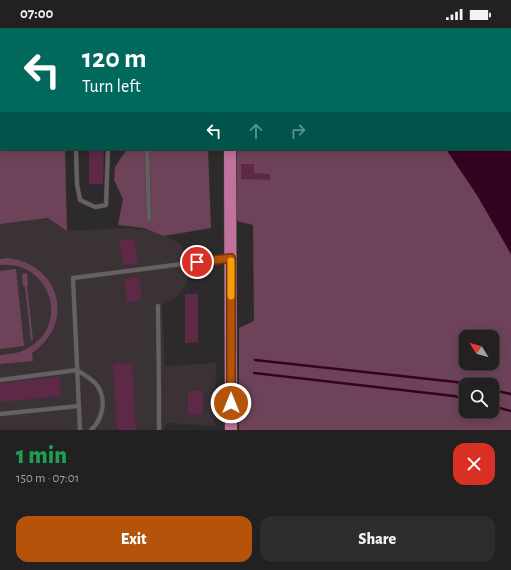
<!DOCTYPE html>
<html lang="en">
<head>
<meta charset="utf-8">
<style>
  :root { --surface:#222020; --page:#2e2d2d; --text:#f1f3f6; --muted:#a2a3a5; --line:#3f3e3e; --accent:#b45309 }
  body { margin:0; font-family:"Alegreya Sans",sans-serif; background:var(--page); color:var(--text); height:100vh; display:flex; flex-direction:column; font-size:15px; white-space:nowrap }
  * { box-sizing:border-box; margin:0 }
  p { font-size:13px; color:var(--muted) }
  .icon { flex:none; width:22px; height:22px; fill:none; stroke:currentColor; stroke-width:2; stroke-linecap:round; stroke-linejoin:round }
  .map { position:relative; height:402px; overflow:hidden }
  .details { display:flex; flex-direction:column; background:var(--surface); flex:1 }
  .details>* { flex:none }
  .hud { position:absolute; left:0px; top:0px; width:511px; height:122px; box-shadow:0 2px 10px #0003,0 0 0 1px var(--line); background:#00695c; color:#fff; overflow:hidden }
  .needle { width:26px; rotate:307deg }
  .buttons { position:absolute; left:459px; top:302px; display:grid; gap:8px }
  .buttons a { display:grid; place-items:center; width:40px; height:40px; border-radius:8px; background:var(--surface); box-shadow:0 2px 10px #0003,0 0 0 1px var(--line); font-size:20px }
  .pin { position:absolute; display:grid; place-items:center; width:34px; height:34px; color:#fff; margin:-17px; border:2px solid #fff; border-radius:50%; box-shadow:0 1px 4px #0007 }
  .me { position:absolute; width:44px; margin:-22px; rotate:0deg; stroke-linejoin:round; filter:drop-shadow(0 0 3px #0008) }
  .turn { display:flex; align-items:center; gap:14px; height:84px; padding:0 16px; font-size:18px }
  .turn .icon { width:52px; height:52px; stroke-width:2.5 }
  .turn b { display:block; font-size:28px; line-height:34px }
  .lanes { display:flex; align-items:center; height:38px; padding:0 16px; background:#0003; justify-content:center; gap:20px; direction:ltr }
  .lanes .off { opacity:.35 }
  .round { display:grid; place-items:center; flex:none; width:42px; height:42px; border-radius:12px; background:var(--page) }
  .head { display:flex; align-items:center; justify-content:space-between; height:68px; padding:0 16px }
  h1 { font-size:24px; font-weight:800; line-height:30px; color:#1e9e55 }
  .primary-button { display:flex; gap:8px; margin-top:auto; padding:8px 16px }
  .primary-button a { flex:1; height:46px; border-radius:12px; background:var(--accent); color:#fff; font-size:16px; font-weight:800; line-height:46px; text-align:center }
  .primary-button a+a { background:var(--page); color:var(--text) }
  .status { display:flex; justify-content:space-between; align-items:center; height:28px; padding:0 20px; background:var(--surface); direction:ltr }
  .status svg { height:11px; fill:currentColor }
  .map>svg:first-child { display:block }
</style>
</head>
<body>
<div class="status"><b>07:00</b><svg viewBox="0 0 49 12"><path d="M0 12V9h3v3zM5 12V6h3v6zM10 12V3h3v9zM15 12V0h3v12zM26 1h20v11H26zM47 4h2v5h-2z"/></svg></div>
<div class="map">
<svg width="511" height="402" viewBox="0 0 511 402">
  <rect width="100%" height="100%" fill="#2d2a2b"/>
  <path fill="#3b3236" d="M48,190L67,203L118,200L144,201L162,206L180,216L184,223L188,251L183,261L176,270L162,277L165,338L216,335L215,398L166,395L164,402H0V196Z"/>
  <g fill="#6e4359" fill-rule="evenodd">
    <path d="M0,0H63L1,1V121H65L67,203L48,190L0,196Z"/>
    <path d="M127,121H208L211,200L164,208L144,200L118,197L123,171L114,152L115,139Z"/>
    <path d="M237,121H446L477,167L511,226V402H239V300L254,293L253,197L237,193ZM466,309H492V335H466ZM466,357H492V383H466Z"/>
    <path d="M7,230C59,235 77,295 32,325L33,333L0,336V327C8,326 17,326 24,322C72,301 52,232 0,237V231Z"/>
    <path d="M16,241L24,318L0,321V243Z"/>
    <path d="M27,245L28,257L27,258L33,312L31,313L25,258H23L22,246Z"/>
  </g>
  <path fill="#350322" d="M393,0H511V226L477,167L446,121H510V1Z"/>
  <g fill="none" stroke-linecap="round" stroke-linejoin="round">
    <g stroke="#350322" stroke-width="2.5">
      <path d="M255,332L456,354L469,357"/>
      <path d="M254,345L454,368L466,371"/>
      <path d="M492,362L511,366"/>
      <path d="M492,378L511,383"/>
    </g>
  </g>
  <g fill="#5e2946">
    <path d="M89,121H104L103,156H89Z"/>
    <path d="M241,136H254V145L270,146V152L241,151Z"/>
    <path d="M134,211L138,235L123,237L119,212Z"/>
    <path d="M139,249L142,272L127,274L124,251Z"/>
    <path d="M185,266H198V314L185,315Z"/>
    <path d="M132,335L136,402H117L113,336Z"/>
    <path d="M59,349L61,368L0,374V355Z"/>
    <path d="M188,363H203V387L188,386Z"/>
  </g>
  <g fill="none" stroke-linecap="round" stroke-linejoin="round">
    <g stroke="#4a4749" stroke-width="5">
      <g id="lane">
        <path d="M73,0V1"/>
        <path d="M144,0V1"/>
        <path d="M76,121L77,156L80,172L95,179L106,177L108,121"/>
        <path d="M147,121L149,191"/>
        <path d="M158,278L159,362V402"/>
        <path d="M0,352L77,342C83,346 90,350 95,355C108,369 103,391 91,402"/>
        <path d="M0,386L79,378"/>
        <path d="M80,402L73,250L229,230"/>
      </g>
    </g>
    <g stroke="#4a4749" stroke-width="13">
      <g id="primary">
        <path d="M229,0V1"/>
        <path d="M230,121L231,402"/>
      </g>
    </g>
    <use href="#lane" stroke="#656163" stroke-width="4"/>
    <use href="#primary" stroke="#c0729c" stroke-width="12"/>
  </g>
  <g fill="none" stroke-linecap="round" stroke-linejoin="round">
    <g stroke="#753606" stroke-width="10">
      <path id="route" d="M197,234L231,230V375"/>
    </g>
    <use href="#route" stroke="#b45309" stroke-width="7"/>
    <path stroke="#f59e0b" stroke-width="7" d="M231,233V268"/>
  </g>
</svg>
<div class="buttons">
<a><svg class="needle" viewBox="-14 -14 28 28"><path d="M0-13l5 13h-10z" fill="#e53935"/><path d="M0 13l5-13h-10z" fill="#a2a3a5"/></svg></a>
<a><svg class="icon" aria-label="search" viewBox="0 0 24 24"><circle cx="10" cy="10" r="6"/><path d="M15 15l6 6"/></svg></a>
</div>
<div class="pin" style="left:197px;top:234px;background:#d93025"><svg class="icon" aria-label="arrive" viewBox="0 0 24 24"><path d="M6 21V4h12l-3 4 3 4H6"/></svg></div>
<svg class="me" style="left:231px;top:375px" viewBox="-20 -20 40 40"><circle r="17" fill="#b45309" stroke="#fff" stroke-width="3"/><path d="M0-11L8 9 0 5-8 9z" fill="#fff"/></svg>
<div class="hud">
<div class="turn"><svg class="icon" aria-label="left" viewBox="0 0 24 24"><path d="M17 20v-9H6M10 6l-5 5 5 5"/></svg><div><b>120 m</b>Turn left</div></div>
<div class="lanes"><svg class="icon" aria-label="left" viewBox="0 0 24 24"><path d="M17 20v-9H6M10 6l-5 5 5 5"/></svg><svg class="icon off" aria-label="ahead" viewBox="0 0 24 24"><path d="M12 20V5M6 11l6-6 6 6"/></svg><svg class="icon off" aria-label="right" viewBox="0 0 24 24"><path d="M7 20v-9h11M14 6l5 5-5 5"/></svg></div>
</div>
</div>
<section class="details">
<div class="head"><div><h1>1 min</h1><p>150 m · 07:01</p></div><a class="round" style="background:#d93025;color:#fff"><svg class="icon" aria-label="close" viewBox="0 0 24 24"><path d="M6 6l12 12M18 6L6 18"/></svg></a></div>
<div class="primary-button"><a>Exit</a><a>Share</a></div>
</section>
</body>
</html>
